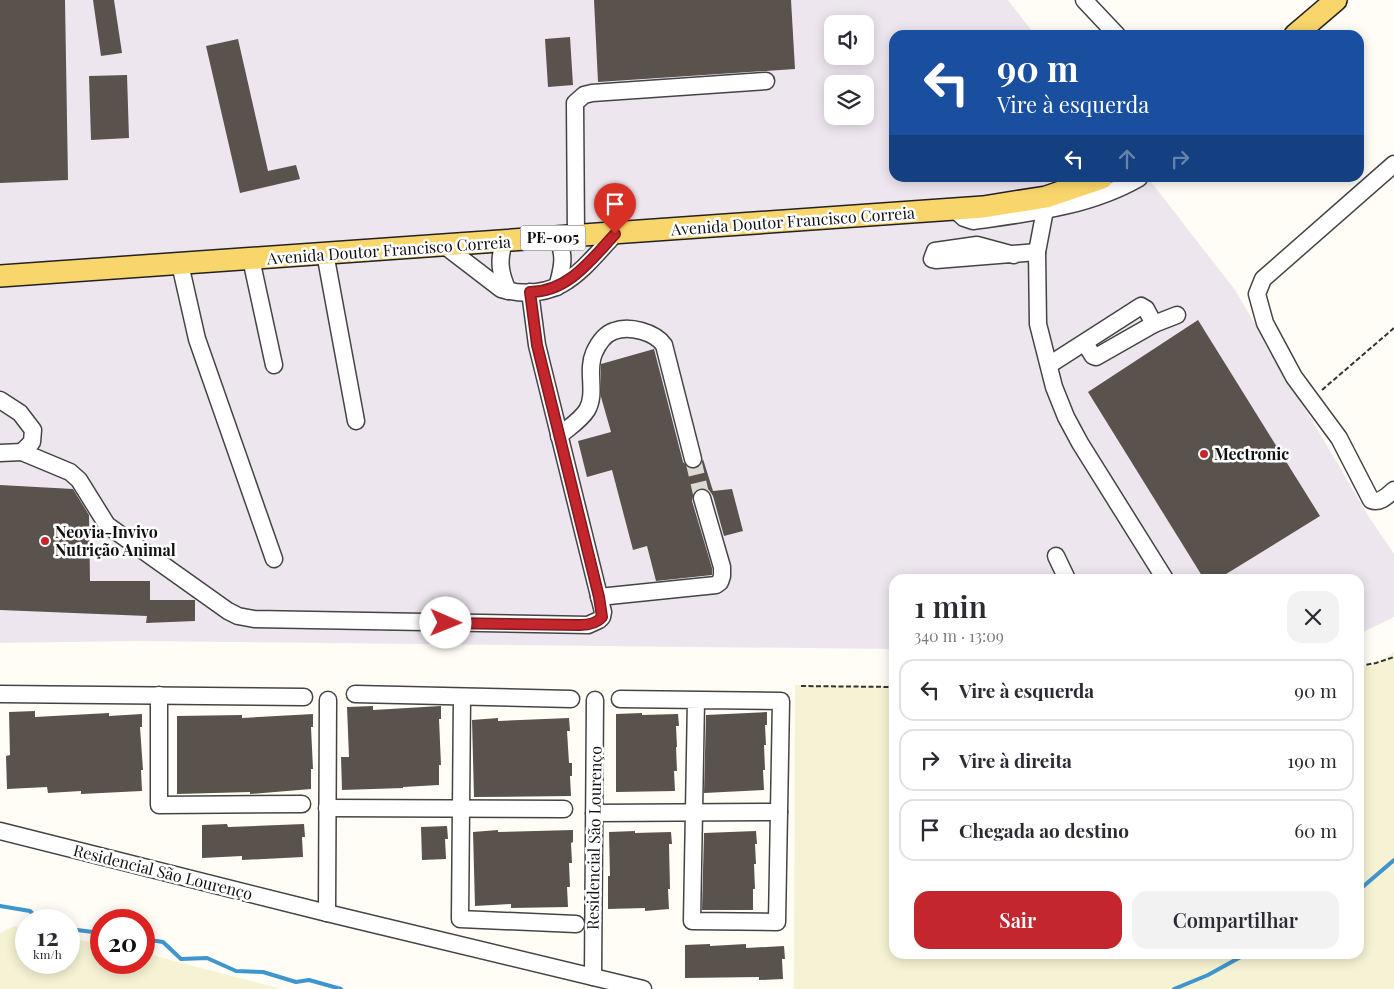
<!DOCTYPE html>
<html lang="pt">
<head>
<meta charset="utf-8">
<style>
  :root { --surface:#fff; --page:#f2f2f3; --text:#2b2b33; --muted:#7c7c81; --line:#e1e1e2; --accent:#c4262e }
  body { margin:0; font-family:"Playfair Display",serif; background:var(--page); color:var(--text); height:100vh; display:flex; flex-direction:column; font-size:19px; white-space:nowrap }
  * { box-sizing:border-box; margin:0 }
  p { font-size:16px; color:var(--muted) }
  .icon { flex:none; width:28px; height:28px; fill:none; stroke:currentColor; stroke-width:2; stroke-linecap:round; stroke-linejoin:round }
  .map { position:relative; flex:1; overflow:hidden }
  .drawer { position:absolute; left:889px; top:574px; width:475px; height:385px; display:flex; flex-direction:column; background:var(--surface); border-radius:15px; box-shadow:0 2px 12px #0003 }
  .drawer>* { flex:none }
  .banner { position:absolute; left:889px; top:30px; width:475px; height:152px; border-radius:15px; box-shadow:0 2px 12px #0003; background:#1a4fa0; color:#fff; overflow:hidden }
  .tools { position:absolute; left:824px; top:15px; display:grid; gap:10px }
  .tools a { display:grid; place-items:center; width:50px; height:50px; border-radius:10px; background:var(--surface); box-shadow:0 2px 12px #0003; font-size:25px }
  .speed { position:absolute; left:15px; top:909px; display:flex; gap:10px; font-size:25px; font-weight:700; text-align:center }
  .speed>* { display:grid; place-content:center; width:65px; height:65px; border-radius:50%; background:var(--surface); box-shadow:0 2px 12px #0003; line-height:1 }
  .speed small { font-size:12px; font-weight:400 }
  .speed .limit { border:8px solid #d22; background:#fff; color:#111 }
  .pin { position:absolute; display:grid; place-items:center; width:42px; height:42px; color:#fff; margin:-51px -21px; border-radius:50% 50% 50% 0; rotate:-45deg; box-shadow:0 0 5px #0007 }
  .pin .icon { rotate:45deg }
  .me { position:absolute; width:55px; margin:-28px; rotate:91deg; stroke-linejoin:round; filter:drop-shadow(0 0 4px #0008) }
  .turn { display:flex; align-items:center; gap:18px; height:105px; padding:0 25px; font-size:22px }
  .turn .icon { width:65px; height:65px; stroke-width:2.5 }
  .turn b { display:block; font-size:35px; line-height:42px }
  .lanes { display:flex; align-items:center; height:48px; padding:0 25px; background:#0003; justify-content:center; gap:25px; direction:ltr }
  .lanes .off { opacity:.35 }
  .round { display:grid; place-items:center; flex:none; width:52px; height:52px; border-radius:15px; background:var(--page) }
  .headline { display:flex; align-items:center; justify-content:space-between; height:85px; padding:0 25px }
  h1 { font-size:30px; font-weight:600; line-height:38px }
  .button { display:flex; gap:10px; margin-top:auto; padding:10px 25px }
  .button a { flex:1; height:58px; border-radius:15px; background:var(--accent); color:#fff; font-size:20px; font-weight:600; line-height:58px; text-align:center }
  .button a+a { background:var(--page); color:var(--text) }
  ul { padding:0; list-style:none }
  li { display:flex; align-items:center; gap:15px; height:62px; margin:0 10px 8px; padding:0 15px; border:2px solid var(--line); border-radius:15px }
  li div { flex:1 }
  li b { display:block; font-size:19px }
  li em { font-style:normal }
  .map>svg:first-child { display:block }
</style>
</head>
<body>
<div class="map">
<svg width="1394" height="989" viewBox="0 0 1394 989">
  <rect width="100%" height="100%" fill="#fffdf5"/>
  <path fill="#eee6ef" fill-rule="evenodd" d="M0,0H1008L1035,35H894V178H1148L1235,290L1369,517L1394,554V617L1359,634V579H894V649L137,641L0,643ZM832,24H865V56H832ZM832,84H865V116H832Z"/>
  <g fill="#f6f3d4">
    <path d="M1394,652V989H794L795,685L894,686V954H1359V667L1377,663Z"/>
    <path d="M14,926L26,929V962H69V938L101,944V962H144V953L282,989H0V933Z"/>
  </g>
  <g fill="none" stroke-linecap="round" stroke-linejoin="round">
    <g stroke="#3f96cf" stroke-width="4">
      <path d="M1359,890L1394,860"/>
      <path d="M0,906L30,911L39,920"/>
      <path d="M69,929L101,933"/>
      <path d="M144,939L163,942L181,959L207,958L236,971L263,972L296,982L309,980L341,989"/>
      <path d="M1174,989L1208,975L1246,954"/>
    </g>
  </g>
  <g fill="#5a524d">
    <path d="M0,0H65L68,180L0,183Z"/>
    <path d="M93,0H114L122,53L101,56Z"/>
    <path d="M594,0H791L795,69L598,82Z"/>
    <path d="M570,37L573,85L548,87L545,39Z"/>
    <path d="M238,39L268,171L296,165L300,179L240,193L206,46Z"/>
    <path d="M127,75L129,138L91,140L89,76Z"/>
    <path d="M1198,320L1320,516L1218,579H1204L1088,392Z"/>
    <path d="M654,349L683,462L690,468L695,469L700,466L703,459L713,491L732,489L743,531L724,536L713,496L709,490L704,488L699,489L694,491L692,501L712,568V575L656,581L647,546L633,550L612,470L587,477L578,441L611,432L601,397V364Z"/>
    <path d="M0,485L73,489L89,515L90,581H150V600H195V621L146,623L147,616L0,610Z"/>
    <path d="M373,706V710L441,706V719H439L441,765H439V785L403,787V788L342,790L341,757H349L347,707Z"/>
    <path d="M35,711V717L109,713V716L142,714V727H140L143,770H141L142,791L81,794V791L48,793L47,787L7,789L6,756L10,755L9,712Z"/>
    <path d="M767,712V725H765L766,745H764L765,770H763L764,790L704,793L706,715Z"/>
    <path d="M642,713V715L678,714L679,726H676L677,747H676L677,771H674L675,791L616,792V714Z"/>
    <path d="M313,714V727H311L313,769H311V789L250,794V792L177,794V716L242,715V718Z"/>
    <path d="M498,718V721L569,718L570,731H567L569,763H572V776H570L571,796L474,797L472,720Z"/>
    <path d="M227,824L228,827L304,824L305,837H302L303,857L242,860V856L202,858V825Z"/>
    <path d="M447,826L448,839H445L446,859L422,860L421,827Z"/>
    <path d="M498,830V832L573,830V842L571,843L572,863H569L570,887H567L568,907L511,908V904L475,906L473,832Z"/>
    <path d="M635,831V833L671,832L672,844H669L670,889H668L669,909L645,911V908L608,909V876H610L609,832Z"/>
    <path d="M756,831L757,844H755L756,864H754L755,889H753V910H702L704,833Z"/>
    <path d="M710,944V946L746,944V948L784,946L785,959H782L783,979L759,980V977L685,978V945Z"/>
  </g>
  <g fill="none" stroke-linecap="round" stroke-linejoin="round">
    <path stroke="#dbdad3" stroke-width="16" stroke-dasharray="16 8" stroke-linecap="butt" d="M693,459L702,498"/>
    <g stroke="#444" stroke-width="19">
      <g id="minor">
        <path d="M1084,0L1117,35"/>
        <path d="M1394,164L1263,279L1257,294L1265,323L1294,377L1339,438L1371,500C1380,504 1388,495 1394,490"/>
        <path d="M1046,197L1045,210L1037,252L1038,324L1054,387L1066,417L1080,443L1165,579"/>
        <path d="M954,209L964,218L973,221C1029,213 1089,207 1139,178"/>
        <path d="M576,237L575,103L584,95L592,93L766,81"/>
        <path d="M504,242C498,261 500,273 508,291"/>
        <path d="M445,246L501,289C558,304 580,272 615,234"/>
        <path d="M325,253L356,421"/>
        <path d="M1014,255L977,245L935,251L932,259L936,260L1037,252"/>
        <path d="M251,259L274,365"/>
        <path d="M180,264L197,339L274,559"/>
        <path d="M557,287C562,270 566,254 557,238"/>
        <path d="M1085,343L1093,356L1096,357L1154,324L1177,315"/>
        <path d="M1049,365L1141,306L1146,309L1154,324"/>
        <path d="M0,400L20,413L33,430L32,442L22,452L0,453"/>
        <path d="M559,436C568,428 581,420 587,410C597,393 586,371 594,353C598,344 605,334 614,331C629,325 655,332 664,345L693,459"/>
        <path d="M22,452L70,472L79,480L107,525L228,611L238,616L254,619L588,625L599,620L602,617L603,612L537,345L530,292"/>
        <path d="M1056,556L1067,579"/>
        <path d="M599,597L716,585L720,582L722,576V567L702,498"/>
        <path d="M0,694L304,697"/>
        <path d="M355,694L571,699"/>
        <path d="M159,695V805L302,804"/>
        <path d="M462,697L460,919L576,924"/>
        <path d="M620,699L781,701L777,922L692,921L696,700"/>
        <path d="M327,808L564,809"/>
        <path d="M594,813L779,812"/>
        <path d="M0,831L327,913L643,989"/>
        <path d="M327,913L328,700"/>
        <path d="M593,977L595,700"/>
      </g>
    </g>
    <g stroke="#222" stroke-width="24">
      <g id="major">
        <path d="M1295,35L1336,0"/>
        <path d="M0,276L983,207L1046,197L1102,178"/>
      </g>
    </g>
    <g stroke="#333" stroke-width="2" stroke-dasharray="5 2.5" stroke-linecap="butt">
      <path d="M1322,390L1394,328"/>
      <path d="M1359,666L1376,663L1394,657"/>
      <path d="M801,686L894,687"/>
    </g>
    <use href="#minor" stroke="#fff" stroke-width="16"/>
    <use href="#major" stroke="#f9d66b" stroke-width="21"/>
  </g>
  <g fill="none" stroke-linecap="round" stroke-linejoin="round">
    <g stroke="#7f191e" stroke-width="12">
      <path id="route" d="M446,623L580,625C588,625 597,623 602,617L599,597L537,345L530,292C568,292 591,260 615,234"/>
    </g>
    <use href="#route" stroke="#c4262e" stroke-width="9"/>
  </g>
  <g fill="#c4262e" stroke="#fff" stroke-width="2">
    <circle cx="1204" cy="454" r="5"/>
    <circle cx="45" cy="541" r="5"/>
  </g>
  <g text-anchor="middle" stroke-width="5" stroke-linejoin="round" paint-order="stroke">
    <rect fill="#fff" stroke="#585858" stroke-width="1" x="520.5" y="225.5" width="65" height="25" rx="4"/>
    <g font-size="15" font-weight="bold" fill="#111">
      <text x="553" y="243">PE-005</text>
    </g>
    <g font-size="16" fill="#111" stroke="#fff">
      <text transform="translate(793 221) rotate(-4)" y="6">Avenida Doutor Francisco Correia</text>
      <text transform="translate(389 250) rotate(-4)" y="6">Avenida Doutor Francisco Correia</text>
      <text transform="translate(594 838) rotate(-89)" y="6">Residencial São Lourenço</text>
      <text transform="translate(163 872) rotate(14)" y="6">Residencial São Lourenço</text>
    </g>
    <g font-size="16" font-weight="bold" fill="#111" stroke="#fff" text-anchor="start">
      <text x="1214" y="460">Mectronic</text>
      <text x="55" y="538">Neovia-Invivo<tspan x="55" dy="18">Nutrição Animal</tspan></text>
    </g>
  </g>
</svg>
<div class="tools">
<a><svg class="icon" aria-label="sound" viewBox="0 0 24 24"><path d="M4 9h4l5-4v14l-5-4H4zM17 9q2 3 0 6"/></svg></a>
<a><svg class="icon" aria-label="layers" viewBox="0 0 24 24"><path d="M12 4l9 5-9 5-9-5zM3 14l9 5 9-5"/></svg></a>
</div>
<div class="speed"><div>12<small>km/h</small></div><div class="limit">20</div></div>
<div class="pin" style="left:615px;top:234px;background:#d93025"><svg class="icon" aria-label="arrive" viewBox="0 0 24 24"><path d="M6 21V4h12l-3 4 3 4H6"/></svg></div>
<svg class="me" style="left:446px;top:623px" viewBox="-20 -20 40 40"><circle r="19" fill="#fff"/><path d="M0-13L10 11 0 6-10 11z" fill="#c4262e"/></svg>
<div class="banner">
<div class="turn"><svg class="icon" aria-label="left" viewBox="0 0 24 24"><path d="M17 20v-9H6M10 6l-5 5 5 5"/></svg><div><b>90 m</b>Vire à esquerda</div></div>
<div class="lanes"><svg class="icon" aria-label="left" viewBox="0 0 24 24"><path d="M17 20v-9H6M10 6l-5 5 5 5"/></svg><svg class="icon off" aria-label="ahead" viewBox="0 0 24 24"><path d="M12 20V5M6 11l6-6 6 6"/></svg><svg class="icon off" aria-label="right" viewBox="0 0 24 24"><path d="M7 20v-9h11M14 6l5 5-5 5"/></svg></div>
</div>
<section class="drawer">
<div class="headline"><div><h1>1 min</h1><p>340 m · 13:09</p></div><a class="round"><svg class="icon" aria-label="close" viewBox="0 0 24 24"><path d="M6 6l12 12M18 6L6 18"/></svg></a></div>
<ul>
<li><svg class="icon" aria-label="left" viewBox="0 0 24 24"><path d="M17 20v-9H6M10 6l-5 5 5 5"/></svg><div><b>Vire à esquerda</b></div><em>90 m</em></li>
<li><svg class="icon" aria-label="right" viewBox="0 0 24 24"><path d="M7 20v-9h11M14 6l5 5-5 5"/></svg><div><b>Vire à direita</b></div><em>190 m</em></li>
<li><svg class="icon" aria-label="arrive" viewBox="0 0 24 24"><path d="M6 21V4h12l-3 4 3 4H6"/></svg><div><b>Chegada ao destino</b></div><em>60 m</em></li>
</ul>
<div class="button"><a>Sair</a><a>Compartilhar</a></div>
</section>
</div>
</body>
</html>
